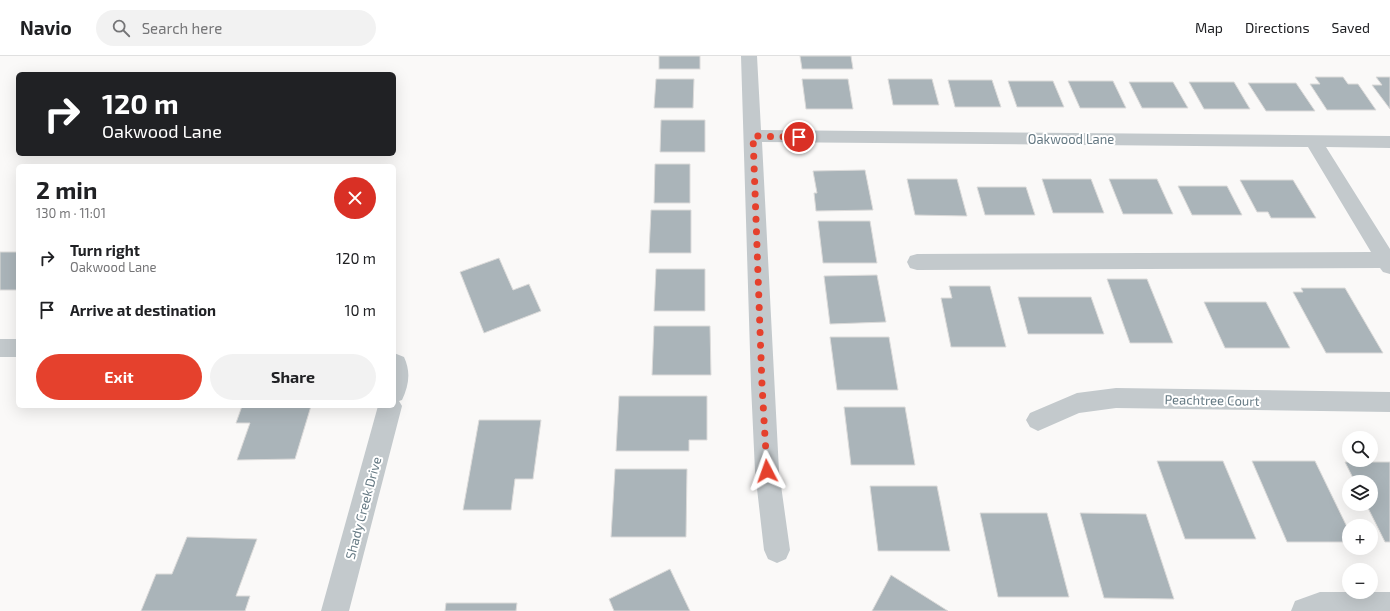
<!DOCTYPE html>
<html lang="en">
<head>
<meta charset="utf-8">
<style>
  :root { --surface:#fff; --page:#f2f2f2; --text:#202124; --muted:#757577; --line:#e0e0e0; --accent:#e5412d }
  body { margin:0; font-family:"Exo 2",sans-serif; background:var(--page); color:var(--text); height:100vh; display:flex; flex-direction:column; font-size:15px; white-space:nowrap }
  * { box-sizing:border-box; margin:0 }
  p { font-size:13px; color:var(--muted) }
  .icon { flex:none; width:22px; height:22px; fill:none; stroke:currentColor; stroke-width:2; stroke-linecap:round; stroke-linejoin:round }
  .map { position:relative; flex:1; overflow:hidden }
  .side { position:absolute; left:16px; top:108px; width:380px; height:244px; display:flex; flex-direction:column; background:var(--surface); border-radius:6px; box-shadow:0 4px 16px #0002 }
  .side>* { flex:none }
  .top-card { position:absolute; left:16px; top:16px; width:380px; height:84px; border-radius:6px; box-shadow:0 4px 16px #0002; background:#202124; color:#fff; overflow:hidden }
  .tools { position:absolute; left:1342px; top:375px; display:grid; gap:8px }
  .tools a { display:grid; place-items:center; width:36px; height:36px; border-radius:50%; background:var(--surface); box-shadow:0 4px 16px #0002; font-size:20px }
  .pin { position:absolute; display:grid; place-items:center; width:34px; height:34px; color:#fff; margin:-17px; border:2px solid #fff; border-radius:50%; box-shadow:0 1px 4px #0007 }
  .me { position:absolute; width:44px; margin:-22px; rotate:356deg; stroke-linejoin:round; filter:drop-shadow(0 0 3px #0008) }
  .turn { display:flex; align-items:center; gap:14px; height:84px; padding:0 20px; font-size:18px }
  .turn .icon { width:52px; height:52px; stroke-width:2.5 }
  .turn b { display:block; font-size:28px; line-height:34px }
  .round { display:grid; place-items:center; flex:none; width:42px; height:42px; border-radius:21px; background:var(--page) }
  .overview { display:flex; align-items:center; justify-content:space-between; height:68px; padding:0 20px }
  h1 { font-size:24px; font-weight:700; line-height:30px }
  .cta { display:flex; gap:8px; margin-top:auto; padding:8px 20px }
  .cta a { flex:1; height:46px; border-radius:24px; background:var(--accent); color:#fff; font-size:16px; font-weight:700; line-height:46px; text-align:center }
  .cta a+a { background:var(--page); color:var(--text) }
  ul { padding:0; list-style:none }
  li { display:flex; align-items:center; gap:12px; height:52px; padding:0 20px }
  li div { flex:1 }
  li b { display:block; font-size:15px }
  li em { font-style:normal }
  header { display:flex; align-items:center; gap:24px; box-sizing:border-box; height:56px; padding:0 20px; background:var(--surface); border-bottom:1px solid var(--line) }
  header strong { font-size:19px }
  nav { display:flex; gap:22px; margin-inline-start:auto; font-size:14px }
  .search { width:280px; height:36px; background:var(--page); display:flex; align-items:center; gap:10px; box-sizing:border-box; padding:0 14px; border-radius:22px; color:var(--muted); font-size:15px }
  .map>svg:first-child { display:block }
</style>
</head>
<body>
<header>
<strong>Navio</strong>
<div class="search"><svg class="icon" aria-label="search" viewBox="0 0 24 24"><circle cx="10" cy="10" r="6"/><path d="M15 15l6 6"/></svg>Search here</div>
<nav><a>Map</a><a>Directions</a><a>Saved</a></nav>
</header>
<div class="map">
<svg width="1390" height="555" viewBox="0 0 1390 555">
  <rect width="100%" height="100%" fill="#faf9f8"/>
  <g fill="#aab4b9" stroke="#dcdbda">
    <rect x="659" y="0" width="41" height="13"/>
    <path d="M800,0H851L853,13H802Z"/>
    <path d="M1315,21H1343L1348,28H1358L1376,54H1327L1310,28H1320Z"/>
    <path d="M1376,21H1390V53L1372,29H1382Z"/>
    <path d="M656,23H694L693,52H654Z"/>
    <path d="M802,23H848L853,53H806Z"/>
    <path d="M888,23H932L939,49H893Z"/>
    <path d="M948,24H992L1001,51H955Z"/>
    <path d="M1008,25H1053L1064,51H1017Z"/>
    <path d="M1068,25H1113L1126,52H1080Z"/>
    <path d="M1129,26H1173L1188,52H1142Z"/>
    <path d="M1189,26H1234L1250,53H1204Z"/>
    <path d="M1248,27H1296L1315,55H1266Z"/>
    <path d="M661,64H705V96H660Z"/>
    <path d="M655,108H690V147H654Z"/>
    <path d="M865,114L873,154L816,155L814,137H817L813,115Z"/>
    <path d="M907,123H957L967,160L915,159Z"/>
    <path d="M1042,123H1091L1104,157H1053Z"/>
    <path d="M1109,123H1157L1173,158H1123Z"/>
    <path d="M1240,124H1293L1316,162H1271L1268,156H1257Z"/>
    <path d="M1178,130H1227L1242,159H1192Z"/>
    <path d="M977,131H1026L1035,159H985Z"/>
    <path d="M651,154H691V197H649Z"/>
    <path d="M818,165H870L877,207H823Z"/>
    <rect x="0" y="196" width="18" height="38"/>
    <path d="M499,202L513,234L529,228L541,255L484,277L460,216Z"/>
    <path d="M656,213H705V255H654Z"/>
    <path d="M877,219L886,266L830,268L824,220Z"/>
    <path d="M1107,223H1147L1173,287H1130Z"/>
    <path d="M949,230H990L1006,291H951L941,242H952Z"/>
    <path d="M1301,232H1345L1383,297H1326L1293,236H1303Z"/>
    <path d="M1018,241H1091L1104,278H1028Z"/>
    <path d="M1204,246H1266L1290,292H1225Z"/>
    <path d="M654,270H710L711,319H652Z"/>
    <path d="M830,281H889L898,334H837Z"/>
    <path d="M619,340H707V384H689V395H616Z"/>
    <path d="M242,350H311L295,403L237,404L250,367H236Z"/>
    <path d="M844,351H905L915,409H851Z"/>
    <path d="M479,364H541L533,423H515L511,454H463Z"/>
    <path d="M1157,405H1223L1256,483H1185Z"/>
    <path d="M1252,405H1315L1349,475V486H1287Z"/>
    <path d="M1345,406H1390V486H1385L1366,448H1371V426H1355Z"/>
    <path d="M615,413H687L686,481H611Z"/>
    <path d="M870,430H937L950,495H878Z"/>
    <path d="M980,457H1047L1069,541H998Z"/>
    <path d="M1080,457L1146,458L1174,543L1104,542Z"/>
    <path d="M187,481L257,483L236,540H250L245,555H141L156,518H172Z"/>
    <path d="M670,513L690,555H614L609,543Z"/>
    <path d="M891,519L948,555H872Z"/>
    <path d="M446,547H517L516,555H445Z"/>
  </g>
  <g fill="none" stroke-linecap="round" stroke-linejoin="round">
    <g fill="#c3c9cc" fill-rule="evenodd">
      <path d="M741,0H757L761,74L1390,80V92L1326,91L1390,193V218L1383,216L1380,212L917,214L910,212L907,206L910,200L917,198L1371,196L1308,91L762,86L779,415L790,494L786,503L777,507L768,503L764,494L755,415L751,329Z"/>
      <rect x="0" y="283" width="18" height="18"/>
      <path d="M394,297L404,301C411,316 409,329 402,344L399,345L402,350L349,555H321L378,350H394Z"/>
      <path d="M1116,332L1390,336V356L1116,352L1079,357L1038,375L1030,371L1026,364L1030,357L1077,337Z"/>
      <path d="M1320,536H1390V555H1291L1295,545Z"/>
    </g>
  </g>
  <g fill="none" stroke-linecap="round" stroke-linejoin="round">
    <path stroke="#e5412d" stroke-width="7" stroke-dasharray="0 12.6" d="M767,415L762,329L753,80L799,81"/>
  </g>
  <g text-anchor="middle" stroke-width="4" stroke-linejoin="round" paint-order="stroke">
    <g font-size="13" fill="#657983" stroke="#fff">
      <text x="1071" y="88">Oakwood Lane</text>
      <text transform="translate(1212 344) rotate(1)" y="5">Peachtree Court</text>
      <text transform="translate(363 452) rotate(-75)" y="5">Shady Creek Drive</text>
    </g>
  </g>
</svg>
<div class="tools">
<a><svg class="icon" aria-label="search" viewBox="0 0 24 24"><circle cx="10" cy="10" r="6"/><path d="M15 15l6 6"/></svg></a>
<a><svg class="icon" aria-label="layers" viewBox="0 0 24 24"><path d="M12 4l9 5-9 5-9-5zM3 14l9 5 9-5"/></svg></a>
<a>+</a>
<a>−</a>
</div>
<div class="pin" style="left:799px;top:81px;background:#d93025"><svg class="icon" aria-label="arrive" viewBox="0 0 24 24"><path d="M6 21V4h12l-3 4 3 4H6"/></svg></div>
<svg class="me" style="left:767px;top:415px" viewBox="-20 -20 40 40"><path d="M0-17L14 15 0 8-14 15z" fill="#e5412d" stroke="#fff" stroke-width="4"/></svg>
<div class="top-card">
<div class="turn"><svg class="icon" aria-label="right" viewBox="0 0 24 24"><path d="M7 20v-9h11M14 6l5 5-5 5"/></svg><div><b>120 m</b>Oakwood Lane</div></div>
</div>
<section class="side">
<div class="overview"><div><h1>2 min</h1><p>130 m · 11:01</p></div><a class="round" style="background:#d93025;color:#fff"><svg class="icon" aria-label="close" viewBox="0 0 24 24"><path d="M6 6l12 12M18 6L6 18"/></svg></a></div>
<ul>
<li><svg class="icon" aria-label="right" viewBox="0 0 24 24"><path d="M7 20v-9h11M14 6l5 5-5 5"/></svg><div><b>Turn right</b><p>Oakwood Lane</p></div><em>120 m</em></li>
<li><svg class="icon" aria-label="arrive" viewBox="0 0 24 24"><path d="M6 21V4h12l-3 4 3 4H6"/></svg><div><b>Arrive at destination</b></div><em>10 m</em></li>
</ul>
<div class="cta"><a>Exit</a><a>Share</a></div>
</section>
</div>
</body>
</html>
